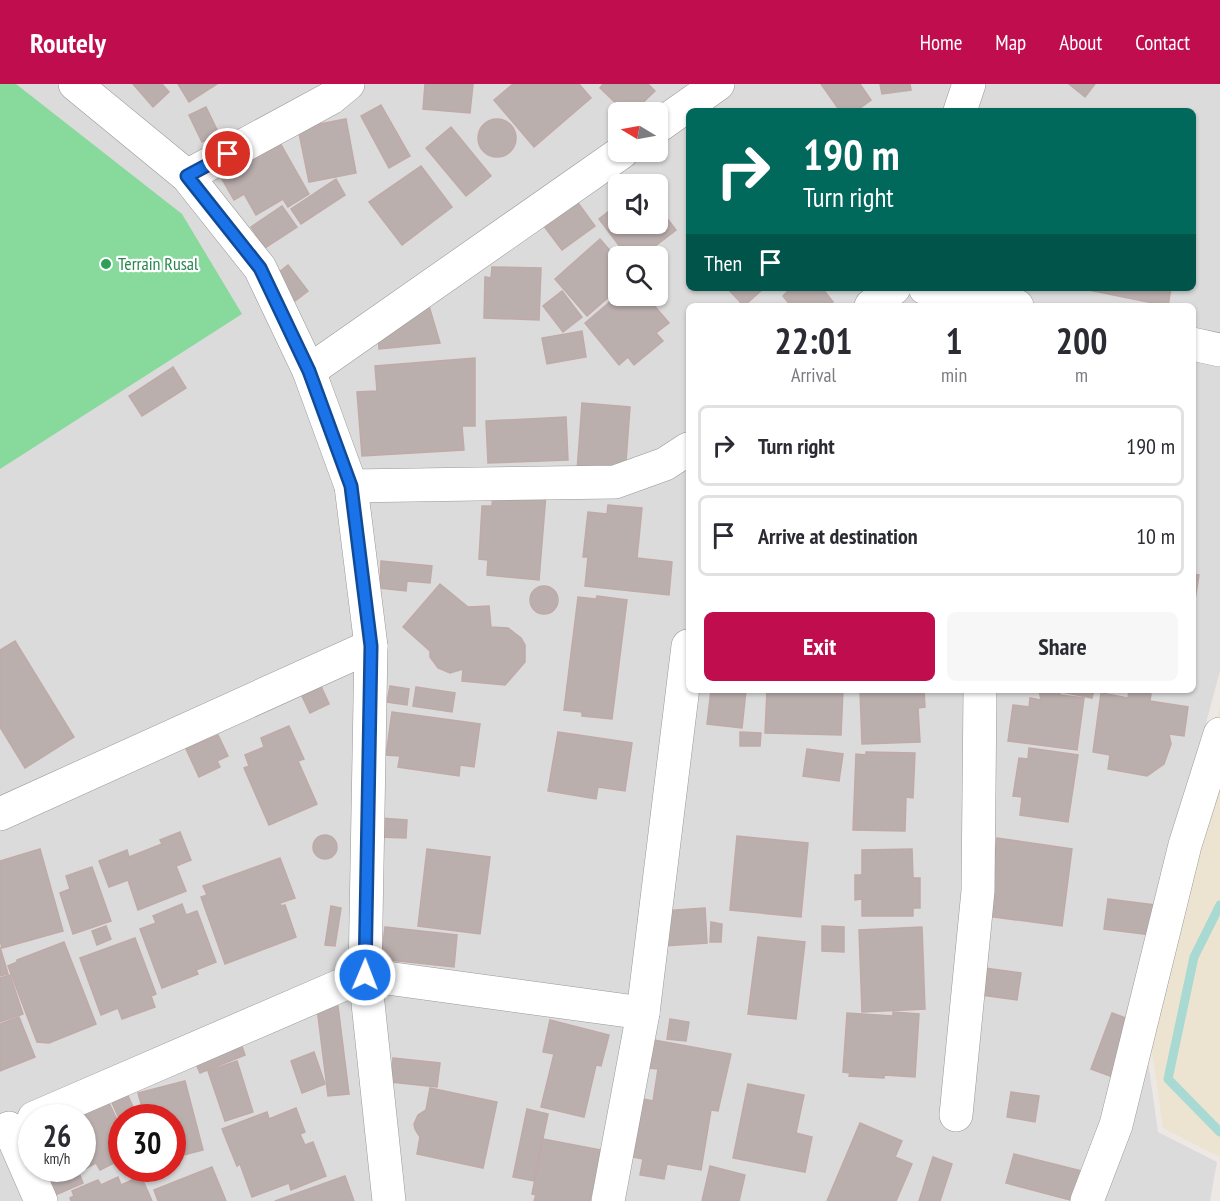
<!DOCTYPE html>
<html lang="en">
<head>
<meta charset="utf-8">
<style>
  :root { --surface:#fff; --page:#f7f7f7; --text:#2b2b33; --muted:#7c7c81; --line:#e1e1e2; --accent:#bf0d4d }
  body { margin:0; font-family:"PT Sans Narrow",sans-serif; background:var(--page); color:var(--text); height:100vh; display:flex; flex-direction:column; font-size:22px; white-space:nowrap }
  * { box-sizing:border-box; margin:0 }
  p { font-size:20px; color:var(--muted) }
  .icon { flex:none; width:33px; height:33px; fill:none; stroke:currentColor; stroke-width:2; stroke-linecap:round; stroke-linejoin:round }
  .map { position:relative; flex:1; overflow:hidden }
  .panel { position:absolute; left:686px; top:219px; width:510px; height:390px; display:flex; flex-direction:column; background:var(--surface); border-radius:9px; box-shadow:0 2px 4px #0004 }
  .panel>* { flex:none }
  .guide { position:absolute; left:686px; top:24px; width:510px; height:183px; border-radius:9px; box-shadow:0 2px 4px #0004; background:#00695c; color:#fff; overflow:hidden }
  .needle { width:39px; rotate:280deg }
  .tools { position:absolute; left:608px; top:18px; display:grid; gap:12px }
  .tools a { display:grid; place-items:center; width:60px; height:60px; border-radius:9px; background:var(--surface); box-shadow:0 2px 4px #0004; font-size:30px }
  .speed { position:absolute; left:18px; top:1020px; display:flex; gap:12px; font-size:30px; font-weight:700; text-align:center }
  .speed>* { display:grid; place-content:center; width:78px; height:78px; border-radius:50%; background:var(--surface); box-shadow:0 2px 4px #0004; line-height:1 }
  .speed small { font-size:15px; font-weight:400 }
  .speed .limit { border:9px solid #d22; background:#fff; color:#111 }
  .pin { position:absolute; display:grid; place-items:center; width:51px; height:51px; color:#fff; margin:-26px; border:3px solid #fff; border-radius:50%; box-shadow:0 2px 6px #0007 }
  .me { position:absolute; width:66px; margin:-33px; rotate:1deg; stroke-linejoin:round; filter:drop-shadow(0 0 4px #0008) }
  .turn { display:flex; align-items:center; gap:21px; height:126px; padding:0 18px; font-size:27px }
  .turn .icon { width:78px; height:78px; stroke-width:2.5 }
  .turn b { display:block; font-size:42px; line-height:51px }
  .then { display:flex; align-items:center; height:57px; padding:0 18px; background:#0003; gap:12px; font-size:22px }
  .eta { display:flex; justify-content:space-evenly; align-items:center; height:102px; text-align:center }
  .eta b { font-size:36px; font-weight:700; line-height:42px }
  .primary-button { display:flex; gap:12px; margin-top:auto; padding:12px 18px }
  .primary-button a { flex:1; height:69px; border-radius:9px; background:var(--accent); color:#fff; font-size:24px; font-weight:700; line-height:69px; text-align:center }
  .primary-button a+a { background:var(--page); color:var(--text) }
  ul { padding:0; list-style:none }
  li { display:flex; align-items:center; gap:18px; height:81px; margin:0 12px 9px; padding:0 6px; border:3px solid var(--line); border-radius:9px }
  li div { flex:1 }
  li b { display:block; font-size:22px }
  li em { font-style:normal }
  header { display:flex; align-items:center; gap:36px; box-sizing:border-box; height:84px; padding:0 30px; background:var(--accent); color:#fff }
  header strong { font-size:28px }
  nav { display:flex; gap:33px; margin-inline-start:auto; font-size:21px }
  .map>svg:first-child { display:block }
</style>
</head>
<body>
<header>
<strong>Routely</strong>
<nav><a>Home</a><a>Map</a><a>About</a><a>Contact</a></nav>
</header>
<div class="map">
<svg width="1220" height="1117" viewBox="0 0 1220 1117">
  <rect width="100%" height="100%" fill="#eee8e5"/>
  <path fill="#dcdbdb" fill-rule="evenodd" d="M0,0H1220V587L1159,813L1141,927L1158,1048L1217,1078L1210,1117H0ZM688,27H1192V204H688ZM618,28H657V68H618ZM618,100H657V140H618ZM618,172H657V212H618ZM688,222H1192V606H688ZM32,1034H82V1084H32ZM122,1034H172V1084H122Z"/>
  <path fill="#ece4d1" d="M1220,623V1073L1163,1044L1146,926Z"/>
  <path fill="#87d99c" d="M0,0H16L182,130L242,230L0,385Z"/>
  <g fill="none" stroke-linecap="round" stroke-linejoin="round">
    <path stroke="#a8d9d3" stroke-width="9" d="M1220,821L1194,873L1168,995L1220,1048"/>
  </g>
  <g fill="#bbafae" stroke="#bfaaa8" stroke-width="1.5">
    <path d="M133,0H162L169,8L153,23Z"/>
    <path d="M178,0H217L189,18Z"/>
    <path d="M425,0H473L470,29L423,25Z"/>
    <path d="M513,0H579L591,14L534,63L494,16Z"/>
    <path d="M603,0H648L655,7L633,28H625L600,4Z"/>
    <path d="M821,0H860L871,16L856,27H840Z"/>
    <path d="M880,0H910L911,6L882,10Z"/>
    <path d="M1069,0H1095L1085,13Z"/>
    <path d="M381,21L410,72L389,84L361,32Z"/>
    <path d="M206,23L219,50L202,58L189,31Z"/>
    <path d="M346,35L356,89L309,98L298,44Z"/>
    <circle cx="497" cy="54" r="19"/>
    <path d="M451,43L491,92L466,112L426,64Z"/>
    <path d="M279,57L309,110L288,123L283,115L256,131L244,110L234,116L222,95L232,89L231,85Z"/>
    <path d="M421,82L452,123L402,161L369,118Z"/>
    <path d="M336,95L345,111L301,140L291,125Z"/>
    <path d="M570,108L595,142L562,166L537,133Z"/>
    <path d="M618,120V140H657V121L676,146L642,172H627L599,135Z"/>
    <path d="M282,122L297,143L265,164L251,143Z"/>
    <path d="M600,155L618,176V205L587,232L555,195Z"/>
    <path d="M288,181L308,207L295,217L282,200L278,189Z"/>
    <path d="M492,183L541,184L539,236L484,234L485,193L491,194Z"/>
    <path d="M727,204H764L744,222Z"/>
    <path d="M786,204H822L833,218L828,222H791L783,212L788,207Z"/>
    <path d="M1079,204H1171L1168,222Z"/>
    <path d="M562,207L582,233L563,248L543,222Z"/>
    <path d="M618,211L646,212L669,239L656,249L663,257L634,281L628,273L619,281L585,239Z"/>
    <path d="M429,222L440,259L379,265L378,250Z"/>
    <path d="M582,247L586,273L547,280L542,254Z"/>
    <path d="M475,274V342H462L464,366L362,372L357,308L377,307L375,282Z"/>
    <path d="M173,283L186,304L142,332L129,312Z"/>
    <path d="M582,319L630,323L625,391L577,387Z"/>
    <path d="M566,333L568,376L488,379L486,337Z"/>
    <path d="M493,406L546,410L539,496L487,491L488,476L479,475L482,422H492Z"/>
    <path d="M608,421L642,424L637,474L672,478L669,511L585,502L588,473H583L588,428L607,430Z"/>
    <path d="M381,477L432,482L430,499L407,497L406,507L380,504Z"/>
    <path d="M1192,490L1199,491L1193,528H1192Z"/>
    <path d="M440,500L468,523L489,522L491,543L508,544L521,554L525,561V578L505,601L462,597L463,585L450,589L438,584L430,573V567L403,543Z"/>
    <circle cx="544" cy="516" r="14"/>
    <path d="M597,512L627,516L612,635L582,632V628L564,626L578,513L596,515Z"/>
    <path d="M15,557L74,653L25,684L0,643V566Z"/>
    <path d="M320,600L329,620L310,629L301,610Z"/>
    <path d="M390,602L409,605L407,621L387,618Z"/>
    <path d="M416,603L455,609L452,628L413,622Z"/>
    <path d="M711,606H746L742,644L707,640Z"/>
    <path d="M767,606H843L841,651L765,649Z"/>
    <path d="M860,606H924L925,623L918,624L920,658L862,660Z"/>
    <path d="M1039,606H1059L1060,611L1084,614L1077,666L1008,657L1013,621L1029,623L1030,614L1041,616Z"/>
    <path d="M1062,606H1094L1092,614L1062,608Z"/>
    <path d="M1129,606L1151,610L1150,617L1188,623L1184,652L1169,650L1171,660L1164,680L1147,692L1108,685L1110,671L1093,668L1101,609L1128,614Z"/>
    <path d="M392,628L480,640L474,683L460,681L459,692L398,683L400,672L386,671Z"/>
    <path d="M289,642L304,675L298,677L317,720L269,741L244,684L249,682L245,671L264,663L261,654Z"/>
    <path d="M558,648L632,659L625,707L598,703L596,715L548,707Z"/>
    <path d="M740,648L761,649L760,662H740Z"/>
    <path d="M218,651L228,672L217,677L220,683L199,693L186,665Z"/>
    <path d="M1029,664L1078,671L1068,738L1020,731L1022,713L1013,712L1019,674L1028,675Z"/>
    <path d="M807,665L843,670L839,697L803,692Z"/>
    <path d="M866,668L915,669L913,714L906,713L905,747L853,746L856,670L866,671Z"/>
    <path d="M380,734L407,736L406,754L379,753Z"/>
    <path d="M180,748L191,776L176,782L186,807L138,826L128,796L109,803L99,777L127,766L129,773L162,760L160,756Z"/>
    <circle cx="325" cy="763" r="12"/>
    <path d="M737,752L808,759L801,833L730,826Z"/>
    <path d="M997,754L1072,765L1062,842L987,832Z"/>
    <path d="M40,765L63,847L2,864L0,856V777Z"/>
    <path d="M427,765L490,773L480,850L418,842Z"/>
    <path d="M912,765L913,794H920V824H913V832H862V815L855,816V791H862V766Z"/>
    <path d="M280,774L295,814L280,819L281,822L285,821L296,853L225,880L201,813L207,811L203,802Z"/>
    <path d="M92,783L111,837L73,850L60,809L70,805L66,792Z"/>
    <path d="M1108,815L1155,821L1151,851L1104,845Z"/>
    <path d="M182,820L186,831L197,827L216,878L196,886L198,890L162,904L140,845L156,839L153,832Z"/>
    <path d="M331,822L341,824L335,862L325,861Z"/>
    <path d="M705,824L707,859L664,862L661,827Z"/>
    <path d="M711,838L722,840L721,858H710Z"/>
    <path d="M106,842L111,855L97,861L92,847Z"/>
    <path d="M822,842L844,843V868L822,867Z"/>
    <path d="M385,843L457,851L454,883L381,875Z"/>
    <path d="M922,843L925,925L862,928L859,846Z"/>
    <path d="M758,853L805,858L796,935L748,930Z"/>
    <path d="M135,854L156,910L151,912L155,923L122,935L118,924L101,931L80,874Z"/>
    <path d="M64,858L96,940L49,959L37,958L8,882L17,878V876Z"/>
    <path d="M0,863L8,890L0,892Z"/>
    <path d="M977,883L1021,889L1017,916L974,910Z"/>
    <path d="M10,891L23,930L0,938V894Z"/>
    <path d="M338,922L349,1010L328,1012L317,924Z"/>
    <path d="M893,928L919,930L915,993L884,991V994L849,992L850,989L843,988L847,929L893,932Z"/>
    <path d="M1112,929L1134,937L1113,993L1091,985Z"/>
    <path d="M19,933L35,973L0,987V940Z"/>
    <path d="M670,935L689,938L686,957L667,955Z"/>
    <path d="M550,936L609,951L601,982L596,981L584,1033L541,1023L554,970L543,968Z"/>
    <path d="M239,954L245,971L200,989L193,973Z"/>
    <path d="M654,956L731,970L718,1027L711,1026L701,1086L667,1080L664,1095L640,1091L643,1075L633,1073L643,1015L653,1017L658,985L649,984Z"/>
    <path d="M314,968L325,1000L302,1009L291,977Z"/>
    <path d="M393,974L440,979L437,1003L391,998Z"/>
    <path d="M237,977L253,1028L225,1037L208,987Z"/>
    <path d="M185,997L203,1066L172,1074V1034H145L138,1009Z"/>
    <path d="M748,1000L804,1011L796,1049L812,1053L805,1088L733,1074Z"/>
    <path d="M430,1004L497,1018L483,1084L417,1070L420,1053L415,1045L414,1040L418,1031L426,1026Z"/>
    <path d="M125,1005L134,1025L118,1032L109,1012Z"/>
    <path d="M1011,1008L1039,1012L1035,1038L1007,1033Z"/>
    <path d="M107,1015L122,1046V1075L100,1086L96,1079L81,1087L82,1034H69Z"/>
    <path d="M296,1024L305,1048L300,1050L305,1061L313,1058L326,1092L291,1106L289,1099L252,1113L240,1080L237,1082L222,1045L267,1028L269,1035Z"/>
    <path d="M527,1025L548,1030L534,1097L513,1093Z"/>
    <path d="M860,1039L902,1057L895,1073L912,1080L896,1117H827Z"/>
    <path d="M543,1055L601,1066L599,1073L604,1074L597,1107L592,1106L590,1117H534L536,1111L532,1110Z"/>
    <path d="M1014,1070L1082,1087L1074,1117L1006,1099Z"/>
    <path d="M933,1073L952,1080L940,1117H919Z"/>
    <path d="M710,1082L745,1091L739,1117H702Z"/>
    <path d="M212,1083L226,1117H158L154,1106Z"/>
    <path d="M62,1084H77L83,1099L53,1112L44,1092Z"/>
    <path d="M141,1092L152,1117H71L70,1114L74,1112L72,1107L98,1096L101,1101L118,1093L121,1101Z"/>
    <path d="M345,1092L354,1117H275Z"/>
  </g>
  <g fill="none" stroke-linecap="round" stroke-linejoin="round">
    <g stroke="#989898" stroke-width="34">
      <g id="minor">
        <path d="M75,0L187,92L260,184L309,287L351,402L371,562L365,891L389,1117"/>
        <path d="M960,27L969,0"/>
        <path d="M657,43L718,0"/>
        <path d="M187,92L331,14L348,0"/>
        <path d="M925,204L1017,222"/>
        <path d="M871,222L894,204"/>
        <path d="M1192,260L1220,266"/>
        <path d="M309,287L622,68"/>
        <path d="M351,402L615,398L665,380L688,365"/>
        <path d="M0,730L371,562"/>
        <path d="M956,1031L978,807L980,606"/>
        <path d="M34,1034L365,891L643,929"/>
        <path d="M9,1044L41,1117"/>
        <path d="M608,1117L643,929L688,562"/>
        <path d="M1087,1117L1116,1041L1185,761L1220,650"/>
      </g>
    </g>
    <use href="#minor" stroke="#fff" stroke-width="33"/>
  </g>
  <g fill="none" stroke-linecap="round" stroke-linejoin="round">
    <g stroke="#114b97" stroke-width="15">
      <path id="route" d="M228,70L187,92L260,184L309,287L351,402L371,562L365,891"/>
    </g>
    <use href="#route" stroke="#1a73e8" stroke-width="10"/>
  </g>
  <circle fill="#2e9e5b" stroke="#fff" stroke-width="2" cx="106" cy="180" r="6"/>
  <g text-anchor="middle" stroke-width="4.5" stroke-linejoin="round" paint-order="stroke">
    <g font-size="18" fill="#27864d" stroke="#fff" text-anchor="start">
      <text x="118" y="186">Terrain Rusal</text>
    </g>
  </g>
</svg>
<div class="tools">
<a><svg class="needle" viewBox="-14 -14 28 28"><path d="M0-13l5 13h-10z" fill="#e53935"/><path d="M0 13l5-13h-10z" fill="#7c7c81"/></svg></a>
<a><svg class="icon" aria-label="sound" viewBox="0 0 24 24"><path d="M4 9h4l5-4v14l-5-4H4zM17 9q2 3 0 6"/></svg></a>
<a><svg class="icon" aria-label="search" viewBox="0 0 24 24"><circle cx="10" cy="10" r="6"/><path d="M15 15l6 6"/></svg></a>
</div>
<div class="speed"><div>26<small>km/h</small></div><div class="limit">30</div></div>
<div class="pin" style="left:228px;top:70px;background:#d93025"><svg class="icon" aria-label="arrive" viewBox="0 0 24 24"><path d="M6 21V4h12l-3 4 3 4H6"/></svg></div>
<svg class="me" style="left:365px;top:891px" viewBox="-20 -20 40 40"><circle r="17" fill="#1a73e8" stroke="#fff" stroke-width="3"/><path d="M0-11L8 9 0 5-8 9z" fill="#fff"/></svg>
<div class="guide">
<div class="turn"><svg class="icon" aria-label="right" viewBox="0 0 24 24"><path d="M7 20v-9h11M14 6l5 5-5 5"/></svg><div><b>190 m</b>Turn right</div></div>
<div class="then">Then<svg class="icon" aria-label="arrive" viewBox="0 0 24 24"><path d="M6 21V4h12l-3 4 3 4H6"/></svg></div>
</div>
<section class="panel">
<div class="eta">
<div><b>22:01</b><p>Arrival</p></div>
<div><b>1</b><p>min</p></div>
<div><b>200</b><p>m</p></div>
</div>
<ul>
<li><svg class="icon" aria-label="right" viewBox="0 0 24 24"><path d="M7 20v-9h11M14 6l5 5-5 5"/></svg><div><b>Turn right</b></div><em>190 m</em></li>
<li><svg class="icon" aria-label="arrive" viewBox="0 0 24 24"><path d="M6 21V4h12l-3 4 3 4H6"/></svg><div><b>Arrive at destination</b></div><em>10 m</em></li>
</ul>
<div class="primary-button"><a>Exit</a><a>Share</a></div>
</section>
</div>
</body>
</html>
